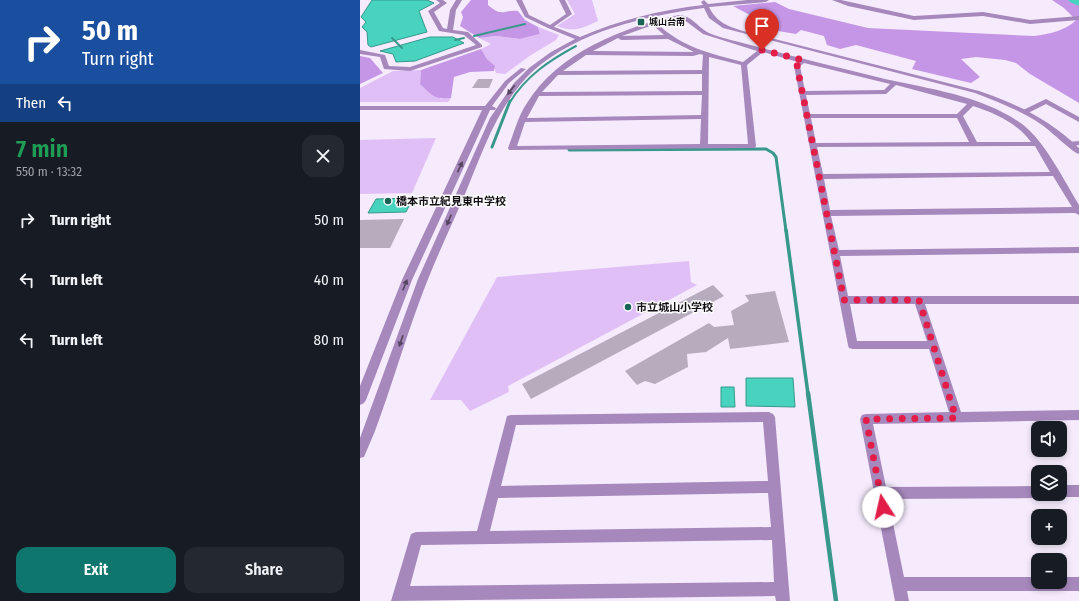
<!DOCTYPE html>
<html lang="en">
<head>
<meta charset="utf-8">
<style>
  :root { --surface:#171b24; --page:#242831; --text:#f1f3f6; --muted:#9ea1a6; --accent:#0f766e }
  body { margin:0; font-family:"Fira Sans Condensed","Noto Sans JP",sans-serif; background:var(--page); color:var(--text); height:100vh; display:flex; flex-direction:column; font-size:15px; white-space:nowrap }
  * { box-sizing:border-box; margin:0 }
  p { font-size:13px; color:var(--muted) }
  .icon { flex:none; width:22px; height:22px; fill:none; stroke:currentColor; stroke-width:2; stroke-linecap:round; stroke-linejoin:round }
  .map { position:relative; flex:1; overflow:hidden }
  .panel { display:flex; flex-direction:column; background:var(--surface); width:360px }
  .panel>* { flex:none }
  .hud { background:#1a4fa0; color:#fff; overflow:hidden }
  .controls { position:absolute; left:671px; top:421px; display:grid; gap:8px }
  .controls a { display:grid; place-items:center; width:36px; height:36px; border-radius:8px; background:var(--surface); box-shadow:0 2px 6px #0003; font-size:20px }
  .pin { position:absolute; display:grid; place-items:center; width:34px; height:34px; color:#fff; margin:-41px -17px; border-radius:50% 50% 50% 0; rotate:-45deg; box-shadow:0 0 4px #0007 }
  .pin .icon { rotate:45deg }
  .me { position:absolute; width:44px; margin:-22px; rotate:350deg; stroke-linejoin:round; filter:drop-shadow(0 0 3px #0008) }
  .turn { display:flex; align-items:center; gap:14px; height:84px; padding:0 16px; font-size:18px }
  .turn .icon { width:52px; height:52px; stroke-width:2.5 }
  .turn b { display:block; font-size:28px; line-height:34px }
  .then { display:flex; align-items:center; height:38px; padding:0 16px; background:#0003; gap:8px; font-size:15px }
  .round { display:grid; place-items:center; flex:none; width:42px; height:42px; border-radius:12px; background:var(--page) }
  .headline { display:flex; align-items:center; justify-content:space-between; height:68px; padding:0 16px }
  h1 { font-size:24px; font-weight:600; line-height:30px; color:#1e9e55 }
  .primary-button { display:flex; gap:8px; margin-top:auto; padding:8px 16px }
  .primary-button a { flex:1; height:46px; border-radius:12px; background:var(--accent); color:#fff; font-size:16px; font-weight:600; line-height:46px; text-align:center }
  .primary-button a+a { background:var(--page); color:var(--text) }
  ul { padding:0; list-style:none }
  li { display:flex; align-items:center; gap:12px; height:60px; padding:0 16px }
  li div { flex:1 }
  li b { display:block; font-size:15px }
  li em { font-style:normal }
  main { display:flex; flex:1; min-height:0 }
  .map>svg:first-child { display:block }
</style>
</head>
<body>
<main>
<section class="panel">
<div class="hud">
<div class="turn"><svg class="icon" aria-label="right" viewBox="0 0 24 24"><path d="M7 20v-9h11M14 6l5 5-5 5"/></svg><div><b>50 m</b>Turn right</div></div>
<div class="then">Then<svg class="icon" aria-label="left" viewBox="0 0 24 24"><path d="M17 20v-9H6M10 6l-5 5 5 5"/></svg></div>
</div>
<div class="headline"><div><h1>7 min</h1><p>550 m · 13:32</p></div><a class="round"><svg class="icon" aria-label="close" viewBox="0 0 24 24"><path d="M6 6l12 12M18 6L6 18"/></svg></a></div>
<ul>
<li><svg class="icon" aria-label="right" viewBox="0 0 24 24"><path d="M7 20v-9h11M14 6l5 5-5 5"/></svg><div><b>Turn right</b></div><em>50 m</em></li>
<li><svg class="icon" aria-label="left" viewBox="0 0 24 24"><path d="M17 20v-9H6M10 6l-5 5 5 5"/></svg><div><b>Turn left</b></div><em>40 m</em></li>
<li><svg class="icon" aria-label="left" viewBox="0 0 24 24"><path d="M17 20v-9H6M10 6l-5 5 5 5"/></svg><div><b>Turn left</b></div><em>80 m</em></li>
</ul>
<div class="primary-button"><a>Exit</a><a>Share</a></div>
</section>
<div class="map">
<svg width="719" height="601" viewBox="0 0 719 601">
  <rect width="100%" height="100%" fill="#f5ebfd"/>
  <g fill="#e0bff7">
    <path d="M207,0H232L238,21C222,28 214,33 197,26L215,14Z"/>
    <path d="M178,27L199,35L196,40L171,55L145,74L136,73L134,66L127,59L121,49L131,44L119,38L136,36L160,39L180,34Z"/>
    <path d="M61,70L60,84L81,99L91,98L88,102H0V88L33,71Z"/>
    <path d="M76,138L52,193L0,194V140Z"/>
    <path d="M329,261L331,282L337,285L148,386L149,392L110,411L101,400H70L137,277Z"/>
  </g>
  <g fill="#c696e6">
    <path d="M111,0H128V5C143,18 143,9 158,11L165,20L178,27L180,34L160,39L136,36L119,38L100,26L103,17L101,12Z"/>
    <path d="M692,0H710L719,4V103L670,74L656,63L645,60L616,57L601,59L620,77L611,83L552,69L556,61L496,45L480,49L467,45L464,36L441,30L436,34L412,30L405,26L403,22L373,6L415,2L429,9L508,28L674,36C688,34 706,31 716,20L704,8Z"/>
    <path d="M121,49L127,59L135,66L134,71L110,72L94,77L91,98C74,100 72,95 60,84L61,70Z"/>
    <path d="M0,56L10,58L23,73L0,84Z"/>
  </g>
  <g fill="#47d3be" stroke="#37988b">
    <path d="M12,0H67L74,3L59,11L67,32L11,47L8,45L7,32L2,27L6,22L1,17Z"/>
    <path d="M70,37H93L104,43L55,61L36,62L33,54L20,51Z"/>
    <path d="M53,198L46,212L8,213L16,199Z"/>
    <path d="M386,378H433L435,407L386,406Z"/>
    <path d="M361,387H374L375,407H361Z"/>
  </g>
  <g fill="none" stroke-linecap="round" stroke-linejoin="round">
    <g stroke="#37988b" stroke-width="2">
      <path d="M114,36L165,24"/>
      <path d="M32,38L42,48"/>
      <path d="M95,40L104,38"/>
      <path d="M150,102C166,76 190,60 216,46"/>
    </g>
    <g stroke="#37988b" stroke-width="3">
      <path d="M132,147L150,101"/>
      <path d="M209,150L406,149L413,153L416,157L426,231"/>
    </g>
    <path stroke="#37988b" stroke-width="3.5" d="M426,230L448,394"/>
    <path stroke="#37988b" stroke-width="4.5" d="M448,393L476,601"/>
    <path fill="#47d3be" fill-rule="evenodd" d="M708,0H719V6L710,2Z"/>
  </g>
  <g fill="#b6acbe">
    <path d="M118,79H133L129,88H112Z"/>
    <path d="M44,219L30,248H0V220Z"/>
    <path d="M353,285L364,296L171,399L162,384Z"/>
    <path d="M415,291L429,342L370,349L368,338L346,352L327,354L328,367L295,384L285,381L277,385L265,371L349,323L354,327L374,325L371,311L389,301L385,295Z"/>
  </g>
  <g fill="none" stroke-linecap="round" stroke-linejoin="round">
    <g fill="#a688bc" fill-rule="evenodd">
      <path d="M76,0H83L87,3L74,12L83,28L87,29L90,10L96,0H102L96,10L93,30L108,32L122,45V47L50,71L24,69L20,57L0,54V50L25,55L29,66L50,67L116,45L104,35L79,31L68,11L80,3Z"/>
      <path d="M156,0H162L169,15L190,25L206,14L199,0H205L212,14L192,28H188L165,17Z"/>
      <path d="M472,0H481L554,16L623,12L670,20L719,16V20L670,24L623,16L554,20L488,6Z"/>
      <path d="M319,15C332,16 337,26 347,32C357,37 368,39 379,42C428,55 475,67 525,79C571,89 623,96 662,124C685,141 704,181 719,205V215L715,213L471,216L479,250L719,247V253L480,256L488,296H719V304H565L601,412L719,410V420L513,424L526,487L678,486V494H684L683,496L678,498L528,499L544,577H678V582H700V577H719V591H547L549,601H535L500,419L502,415L506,414L589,412L569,349H493L489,348L488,345L434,66L438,62L403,52L387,65L396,146L395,148L149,150L148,148C154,133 158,116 167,103C198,53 263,27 319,15ZM319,19L327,22L343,34L397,51L383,62C352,54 321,47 298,24ZM293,25L304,35L262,36ZM258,38L261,40L308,39L334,52L233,51ZM340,54L343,55L342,70L203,71L226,55L333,56ZM349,57L381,65L388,144H348ZM444,63L530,84L524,90L445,91L440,66ZM342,74V91L182,92L198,75ZM536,85L607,104L597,114H450L446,95L526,94ZM342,95L341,115L167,118L179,96ZM613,106C635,113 657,123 671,142H617L603,116ZM451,118H597L609,142L456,143ZM341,119L340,144L157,146L165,122ZM675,146L690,172L463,174L457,147ZM693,176L712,207L470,210L464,179ZM490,304H555L567,341H497Z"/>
      <path d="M686,99L719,117V122L686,104L668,113H662L661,111Z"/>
      <path d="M719,141V145L711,146L707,144L708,142Z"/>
      <path d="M409,412L413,414L415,417L430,601H416L415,596L31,601L51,534L56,532L117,531L147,416L151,415ZM403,422L408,481L141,486L156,425ZM408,493L411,527L130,531L138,498ZM412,540L414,582L50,586L61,545Z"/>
      <path d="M700,485H719V497H700L695,495V494H700Z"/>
    </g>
    <g fill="#a688bc" fill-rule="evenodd">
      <path d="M344,0L348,4L387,0H409L406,2L349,7C357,23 368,26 383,31L619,91C657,104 690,120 719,148V154C713,153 691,131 682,125C662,111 638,102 615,93L363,28L349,18L344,8C286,16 218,31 173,71C138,104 123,151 105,194C90,229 73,264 60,300C44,343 31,388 15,431L4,457L0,458V438L58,279L130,118L154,83L169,68L191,52L215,39L188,28V26H192L220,37C259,20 301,10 343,5L341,2Z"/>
      <path d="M161,68L166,69L149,83L132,106L136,108L135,110H130L52,280L6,400L4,403L0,405V386L42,280L122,110H0V106H125L145,81Z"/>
    </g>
  </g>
  <defs><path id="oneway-solid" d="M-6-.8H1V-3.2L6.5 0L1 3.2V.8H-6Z"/></defs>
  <g fill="#554560">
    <use href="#oneway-solid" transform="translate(151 90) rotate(127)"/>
    <use href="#oneway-solid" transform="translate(100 167) rotate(-65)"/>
    <use href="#oneway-solid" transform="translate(89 220) rotate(113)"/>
    <use href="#oneway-solid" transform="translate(45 285) rotate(-68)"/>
    <use href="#oneway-solid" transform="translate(41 341) rotate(109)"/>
  </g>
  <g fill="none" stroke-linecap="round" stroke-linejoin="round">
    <path stroke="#e11d48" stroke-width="7" stroke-dasharray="0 12.6" d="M402,50L443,60L437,66L484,300H559L596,418L506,419L523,507"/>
  </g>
  <g fill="#196258" stroke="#fdfdfd" stroke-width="1.5">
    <rect x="277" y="18" width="8" height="8" rx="2"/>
    <circle cx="28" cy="201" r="4"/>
    <circle cx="268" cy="307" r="4"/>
  </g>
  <g text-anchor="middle" stroke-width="3" stroke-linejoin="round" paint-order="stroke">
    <g font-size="9" font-weight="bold" fill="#120e14" stroke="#fdfdfd" text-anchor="start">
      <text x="289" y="25">城山台南</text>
    </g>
    <g font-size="11" font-weight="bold" fill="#120e14" stroke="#fdfdfd" text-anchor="start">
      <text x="36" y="205">橋本市立紀見東中学校</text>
      <text x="276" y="311">市立城山小学校</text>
    </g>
  </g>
</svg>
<div class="controls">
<a><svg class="icon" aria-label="sound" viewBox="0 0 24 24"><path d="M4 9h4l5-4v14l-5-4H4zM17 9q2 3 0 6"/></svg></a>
<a><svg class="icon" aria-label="layers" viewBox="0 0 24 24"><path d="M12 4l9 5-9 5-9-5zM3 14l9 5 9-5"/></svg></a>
<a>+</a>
<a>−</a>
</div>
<div class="pin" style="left:402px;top:50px;background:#d93025"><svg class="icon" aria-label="arrive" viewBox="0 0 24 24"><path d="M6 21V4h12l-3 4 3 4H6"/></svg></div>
<svg class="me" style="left:523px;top:507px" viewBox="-20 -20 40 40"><circle r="19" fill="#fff"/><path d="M0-13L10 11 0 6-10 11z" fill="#e11d48"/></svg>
</div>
</main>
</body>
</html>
